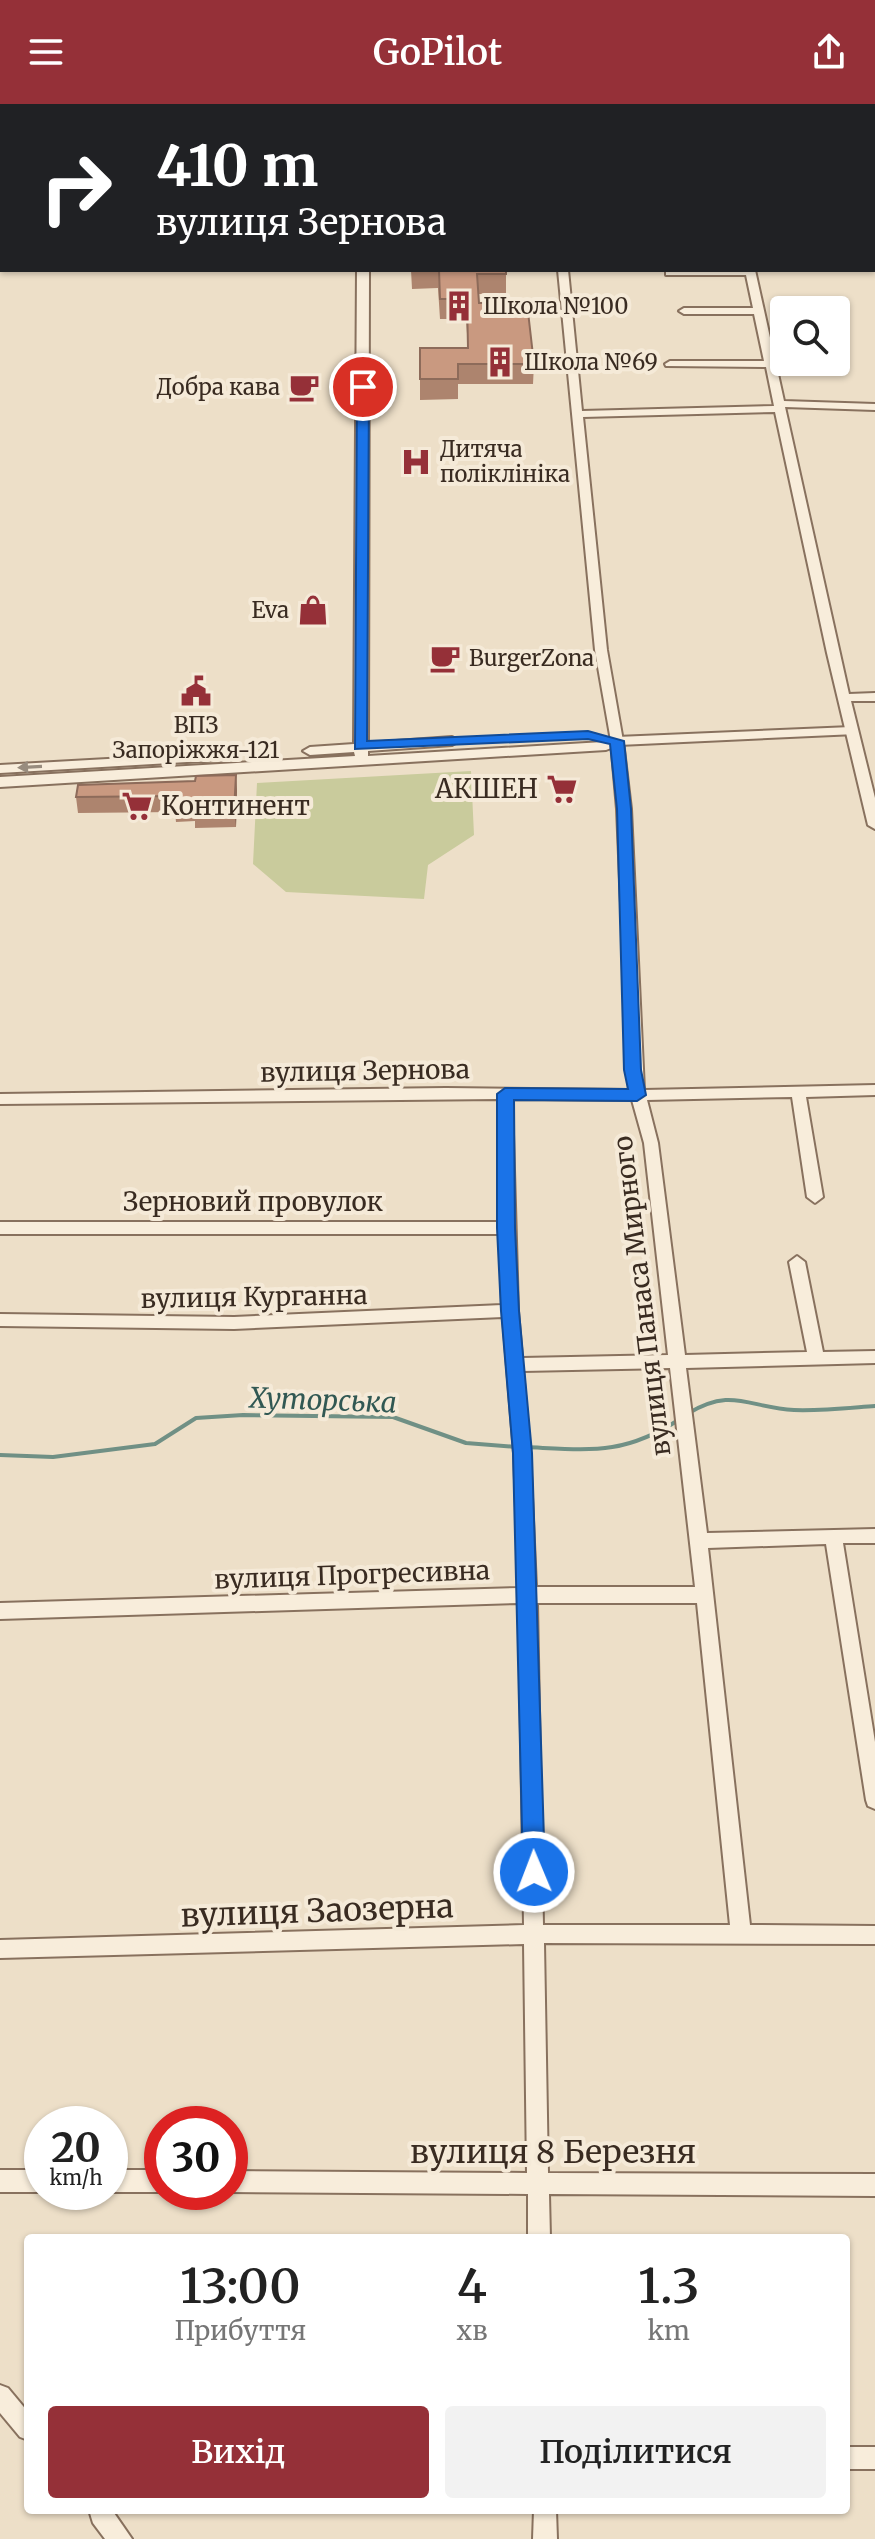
<!DOCTYPE html>
<html lang="uk">
<head>
<meta charset="utf-8">
<style>
  :root { --surface:#fff; --page:#f2f2f2; --text:#222; --muted:#767676; --accent:#953038 }
  body { margin:0; font-family:Merriweather,serif; background:var(--page); color:var(--text); height:100vh; display:flex; flex-direction:column; font-size:30px; white-space:nowrap }
  * { box-sizing:border-box; margin:0 }
  p { font-size:26px; color:var(--muted) }
  .icon { flex:none; width:44px; height:44px; fill:none; stroke:currentColor; stroke-width:2; stroke-linecap:round; stroke-linejoin:round }
  .map { position:relative; flex:1; overflow:hidden }
  .side { position:absolute; left:24px; top:2130px; width:826px; height:280px; display:flex; flex-direction:column; background:var(--surface); border-radius:8px; box-shadow:0 2px 6px #0004 }
  .side>* { flex:none }
  .top-card { position:absolute; left:0px; top:0px; width:876px; height:168px; box-shadow:0 2px 6px #0004; background:#202124; color:#fff; overflow:hidden }
  .buttons { position:absolute; left:770px; top:192px; display:grid; gap:16px }
  .buttons a { display:grid; place-items:center; width:80px; height:80px; border-radius:8px; background:var(--surface); box-shadow:0 2px 6px #0004; font-size:40px }
  .speed { position:absolute; left:24px; top:2002px; display:flex; gap:16px; font-size:40px; font-weight:700; text-align:center }
  .speed>* { display:grid; place-content:center; width:104px; height:104px; border-radius:50%; background:var(--surface); box-shadow:0 2px 6px #0004; line-height:1 }
  .speed small { font-size:20px; font-weight:400 }
  .speed .limit { border:12px solid #d22; background:#fff; color:#111 }
  .pin { position:absolute; display:grid; place-items:center; width:68px; height:68px; color:#fff; margin:-34px; border:4px solid #fff; border-radius:50%; box-shadow:0 2px 8px #0007 }
  .me { position:absolute; width:88px; margin:-44px; rotate:359deg; stroke-linejoin:round; filter:drop-shadow(0 0 6px #0008) }
  .turn { display:flex; align-items:center; gap:28px; height:168px; padding:0 24px; font-size:36px }
  .turn .icon { width:104px; height:104px; stroke-width:2.5 }
  .turn b { display:block; font-size:56px; line-height:68px }
  .eta { display:flex; justify-content:space-evenly; align-items:center; height:136px; text-align:center }
  .eta b { font-size:48px; font-weight:600; line-height:56px }
  .button { display:flex; gap:16px; margin-top:auto; padding:16px 24px }
  .button a { flex:1; height:92px; border-radius:8px; background:var(--accent); color:#fff; font-size:32px; font-weight:600; line-height:92px; text-align:center }
  .button a+a { background:var(--page); color:var(--text) }
  header { display:flex; justify-content:space-between; align-items:center; height:104px; padding:0 24px; background:var(--accent); color:#fff; font-size:36px; font-weight:600 }
  .map>svg:first-child { display:block }
</style>
</head>
<body>
<header><svg class="icon" aria-label="menu" viewBox="0 0 24 24"><path d="M4 6h16M4 12h16M4 18h16"/></svg>GoPilot<svg class="icon" aria-label="share" viewBox="0 0 24 24"><path d="M12 15V3M7 8l5-5 5 5M5 13v7h14v-7"/></svg></header>
<div class="map">
<svg width="875" height="2435" viewBox="0 0 875 2435">
  <rect width="100%" height="100%" fill="#eddfc8"/>
  <path fill="#c9cb9c" d="M471,667L474,731L428,761L424,795L286,788L253,760L257,679Z"/>
  <g fill="none" stroke-linecap="round" stroke-linejoin="round">
    <g stroke="#709085" stroke-width="4">
      <path d="M687,1310C733,1282 748,1304 794,1306C821,1307 848,1304 875,1302"/>
      <path d="M525,1343C590,1346 623,1352 680,1315"/>
      <path d="M0,1351L53,1353L155,1340L196,1314L243,1311L393,1313L466,1339L516,1343"/>
    </g>
    <g stroke="#88715e" stroke-width="4">
      <g id="minor">
        <rect x="874" y="7" width="1" height="6"/>
        <rect x="874" y="80" width="1" height="6"/>
        <path d="M558,166H568L582,307L774,302L766,263L666,262L665,260L670,257H764L754,210H684L679,207L684,204H753L746,171H666V167L669,166H755L784,297L875,300V306L785,303L849,590L875,589V597H851L875,694V725L868,721L827,549L775,308L583,313L607,546L623,637L631,705L644,986L875,981V991L806,993L823,1093L815,1099L807,1093L792,993L647,996L658,1039L685,1251L807,1248L789,1158L797,1152L805,1158L823,1248L875,1247V1259L686,1264L707,1429L875,1425V1439H843L875,1638V1705L868,1702L866,1696L826,1440L708,1444L750,1821L875,1822V1840L544,1839L548,2069L875,2070V2092L549,2090L550,2134H528V2090L229,2088L230,2067L527,2069L524,1840L0,1854V1836L524,1821L519,1499L0,1515V1499L519,1484L514,1349L503,1213L234,1225L0,1222V1210L234,1213L502,1201L500,1130H0V1118H500L498,995L0,1000V990L446,984L629,986L617,705L611,637L595,546ZM512,995L632,996L644,1039L668,1251L522,1254L518,1207ZM670,1264L695,1483H536L530,1349L523,1267ZM537,1499H697L730,1821H543Z"/>
        <rect x="0" y="2066" width="42" height="22"/>
        <rect x="110" y="2066" width="52" height="22"/>
        <path d="M0,2281L8,2284L28,2308V2336L20,2333L0,2309Z"/>
        <rect x="846" y="2343" width="29" height="22"/>
        <path d="M89,2406H112L132,2435H105L93,2419Z"/>
        <path d="M534,2406H556L557,2435H533Z"/>
      </g>
    </g>
    <g stroke="#88715e" stroke-width="4">
      <g id="tertiary">
        <rect x="357" y="0" width="10" height="2"/>
        <path d="M357,166H369L368,639L452,633L459,637L452,641L368,647V652L603,638L617,633L851,623L858,627L856,630L619,641L606,646L0,683V673L355,652L354,648L310,651L303,647L310,643L354,640Z"/>
        <path d="M233,648L238,649V655L0,669V661Z"/>
      </g>
    </g>
    <use href="#minor" fill="#f8eddb" fill-rule="evenodd"/>
    <use href="#tertiary" fill="#f8eddb" fill-rule="evenodd"/>
  </g>
  <g fill="#ad846e">
    <rect x="0" y="107" width="2" height="45"/>
    <path d="M411,166H506V190H479V199L534,260L533,280H458V295L420,296V244H468L466,215H440L438,184L412,185Z"/>
    <path d="M236,671L237,687L236,723L195,724V717L176,718L175,708L78,709L76,693Z"/>
  </g>
  <path fill="#8d6b5a" d="M236,671L237,687L236,723L234,707Z"/>
  <g fill="#c99980" stroke="#8d6b5a" stroke-width="2">
    <rect x="0" y="107" width="2" height="27"/>
    <path d="M439,166H506V170H477L479,199H527L534,260H458V275H420V244H468L467,195H440Z"/>
    <path d="M236,671L234,707L194,708V701L175,702V692L76,693L78,681L195,677L196,672Z"/>
  </g>
  <defs><path id="oneway-solid" d="M-6-.8H1V-3.2L6.5 0L1 3.2V.8H-6Z" transform="scale(2)"/></defs>
  <use fill="#988c7e" href="#oneway-solid" transform="translate(30 663) rotate(177)"/>
  <path fill="#1a73e8" stroke="#114b97" stroke-width="2" d="M363,280L369,283L367,637L588,627L624,637L631,705L641,966L646,991L637,997L514,996L515,1124L519,1207L532,1349L545,1768L542,1775L534,1778L526,1775L523,1768L513,1349L501,1207L497,1124V990L505,984L628,985L624,966L617,705L610,640L588,635L355,645L357,283Z"/>
  <defs>
    <g id="building-bare" transform="scale(2.4)"><path d="M-4-6H4V6H1V3H-1V6H-4ZM-2.5-4.3h1.7v1.8h-1.7ZM.8-4.3h1.7v1.8H.8ZM-2.5-1h1.7V.8h-1.7ZM.8-1h1.7V.8H.8Z" fill="#953038" stroke="#f5ead8" stroke-width="2.5" paint-order="stroke"/></g>
    <g id="cafe-bare" transform="scale(2.4)"><path d="M-5.5-4.5H6V0H3Q3 3.5 0 3.5H-2.5Q-5.5 3.5-5.5 0ZM3-3.2v2h1.7v-2ZM-6 4.5H4V6H-6Z" fill="#953038" stroke="#f5ead8" stroke-width="2.5" paint-order="stroke"/></g>
    <g id="hospital-bare" transform="scale(2.4)"><path d="M-5-5h3v3.5h4V-5h3V5h-3V1.5h-4V5h-3Z" fill="#953038" stroke="#f5ead8" stroke-width="2.5" paint-order="stroke"/></g>
    <g id="shop-bare" transform="scale(2.4)"><path d="M-5-2.5h2.3a2.7 3.5 0 0 1 5.4 0H5L5.5 6h-11ZM-1.5-2.5h3a1.5 2.3 0 0 0-3 0Z" fill="#953038" stroke="#f5ead8" stroke-width="2.5" paint-order="stroke"/></g>
    <g id="civic-bare" transform="scale(2.4)"><path d="M-.6-6.5H3V-4.5H.6V-3L4-1V1h2V6H-6V1h2V-1L-.6-3ZM-1.2 2.5V6h2.4V2.5Z" fill="#953038" stroke="#f5ead8" stroke-width="2.5" paint-order="stroke"/></g>
    <g id="supermarket-bare" transform="scale(2.4)"><path d="M-6-5.5h2.5l.6 2H6L4.5 2H-2.5L-4.4-4H-6ZM-1.5 3.2a1.3 1.3 0 1 0 .1 0ZM3 3.2a1.3 1.3 0 1 0 .1 0Z" fill="#953038" stroke="#f5ead8" stroke-width="2.5" paint-order="stroke"/></g>
  </defs>
  <g fill-rule="evenodd">
    <use href="#building-bare" x="459" y="202"/>
    <use href="#building-bare" x="500" y="258"/>
    <use href="#cafe-bare" x="304" y="283"/>
    <use href="#hospital-bare" x="416" y="358"/>
    <use href="#shop-bare" x="313" y="506"/>
    <use href="#cafe-bare" x="445" y="554"/>
    <use href="#civic-bare" x="196" y="587"/>
    <use href="#supermarket-bare" x="562" y="685"/>
    <use href="#supermarket-bare" x="137" y="702"/>
  </g>
  <g text-anchor="middle" stroke-width="8" stroke-linejoin="round" paint-order="stroke">
    <g font-size="22" fill="#392b21" stroke="#f5ead8" text-anchor="start">
      <text x="483" y="210">Школа №100</text>
      <text x="524" y="266">Школа №69</text>
      <text x="280" y="291" text-anchor="end">Добра кава</text>
      <text x="440" y="353">Дитяча<tspan x="440" dy="25">поліклініка</tspan></text>
      <text x="289" y="514" text-anchor="end">Eva</text>
      <text x="469" y="562">BurgerZona</text>
      <text x="196" y="629" text-anchor="middle">ВПЗ<tspan x="196" dy="25">Запоріжжя-121</tspan></text>
    </g>
    <g font-size="26" fill="#392b21" stroke="#f5ead8" text-anchor="end">
      <text x="538" y="694">АКШЕН</text>
      <text x="161" y="711" text-anchor="start">Континент</text>
    </g>
    <g font-size="26" fill="#392b21" stroke="#f5ead8">
      <text transform="translate(365 967) rotate(-1)" y="9">вулиця Зернова</text>
      <text x="253" y="1107">Зерновий провулок</text>
      <text transform="translate(642 1192) rotate(-97)" y="9">вулиця Панаса Мирного</text>
      <text transform="translate(254 1193) rotate(-1)" y="9">вулиця Курганна</text>
      <text transform="translate(352 1471) rotate(-2)" y="9">вулиця Прогресивна</text>
    </g>
    <g font-size="28" font-style="italic" fill="#315853" stroke="#f5ead8">
      <text transform="translate(323 1296) rotate(2)" y="10">Хуторська</text>
    </g>
    <g font-size="32" fill="#392b21" stroke="#f5ead8">
      <text transform="translate(317 1807) rotate(-2)" y="11">вулиця Заозерна</text>
      <text x="553" y="2059">вулиця 8 Березня</text>
    </g>
  </g>
</svg>
<div class="buttons">
<a><svg class="icon" aria-label="search" viewBox="0 0 24 24"><circle cx="10" cy="10" r="6"/><path d="M15 15l6 6"/></svg></a>
</div>
<div class="speed"><div>20<small>km/h</small></div><div class="limit">30</div></div>
<div class="pin" style="left:363px;top:283px;background:#d93025"><svg class="icon" aria-label="arrive" viewBox="0 0 24 24"><path d="M6 21V4h12l-3 4 3 4H6"/></svg></div>
<svg class="me" style="left:534px;top:1768px" viewBox="-20 -20 40 40"><circle r="17" fill="#1a73e8" stroke="#fff" stroke-width="3"/><path d="M0-11L8 9 0 5-8 9z" fill="#fff"/></svg>
<div class="top-card">
<div class="turn"><svg class="icon" aria-label="right" viewBox="0 0 24 24"><path d="M7 20v-9h11M14 6l5 5-5 5"/></svg><div><b>410 m</b>вулиця Зернова</div></div>
</div>
<section class="side">
<div class="eta">
<div><b>13:00</b><p>Прибуття</p></div>
<div><b>4</b><p>хв</p></div>
<div><b>1.3</b><p>km</p></div>
</div>
<div class="button"><a>Вихід</a><a>Поділитися</a></div>
</section>
</div>
</body>
</html>
